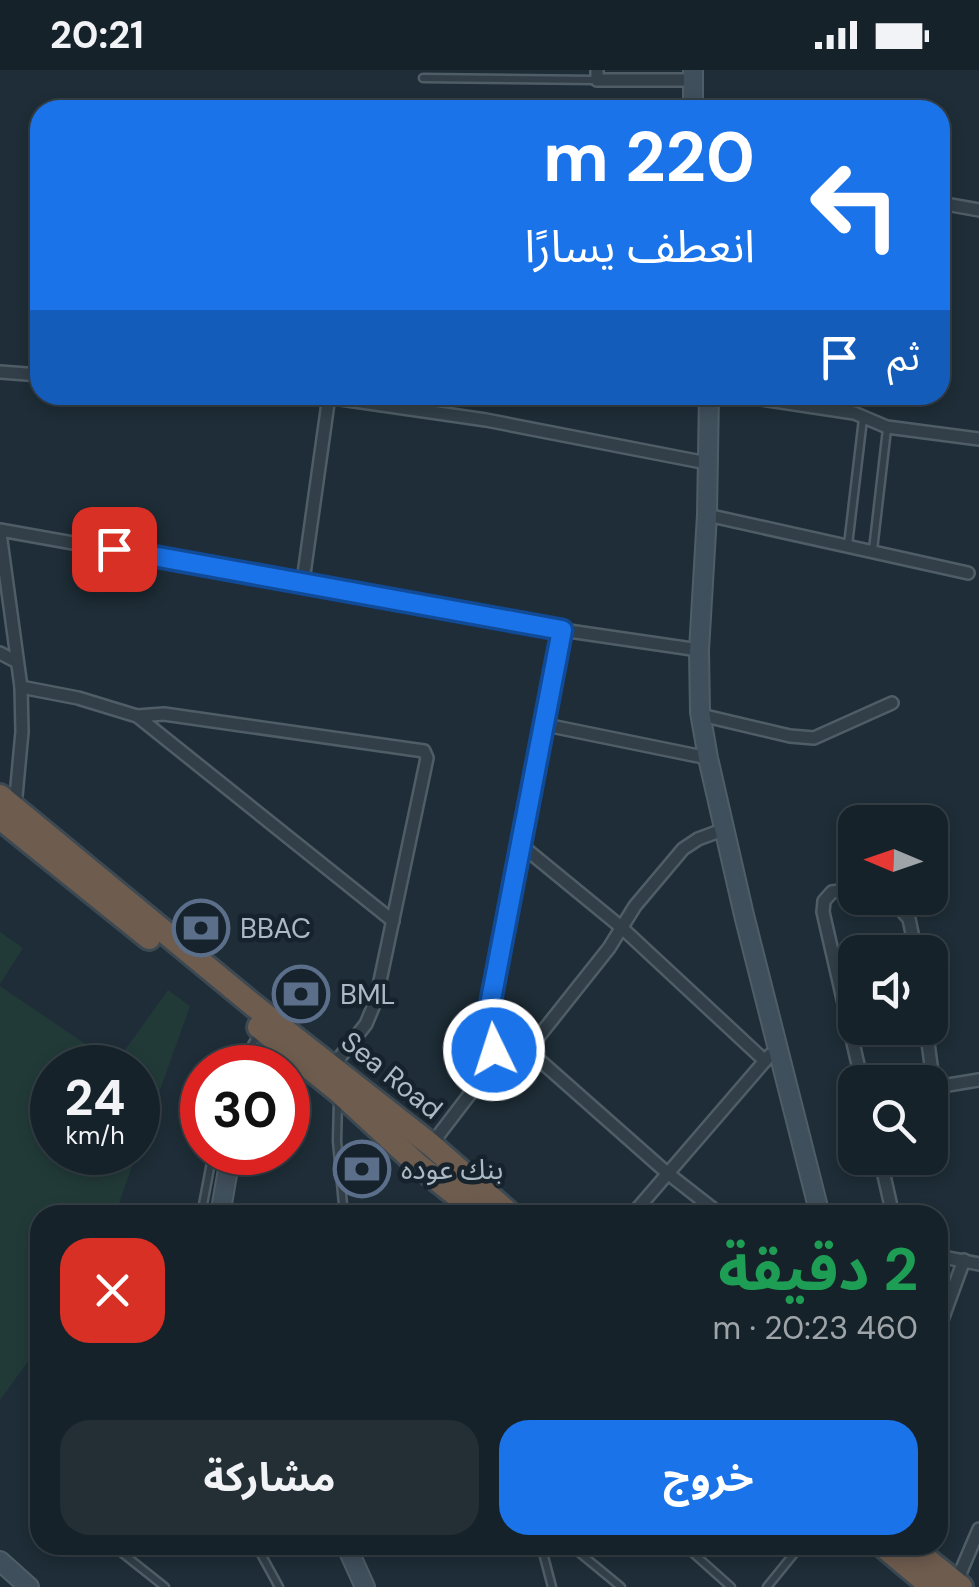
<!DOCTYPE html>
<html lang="ar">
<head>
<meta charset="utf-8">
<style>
  :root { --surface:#162229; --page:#232f35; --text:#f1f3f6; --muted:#9ea4a8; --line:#353f46; --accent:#1a73e8 }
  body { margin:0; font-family:"DM Sans","Noto Sans Arabic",sans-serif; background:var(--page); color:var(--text); direction:rtl; height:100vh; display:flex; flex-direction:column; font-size:38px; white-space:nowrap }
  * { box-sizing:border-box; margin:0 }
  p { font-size:32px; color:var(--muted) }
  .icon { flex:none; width:55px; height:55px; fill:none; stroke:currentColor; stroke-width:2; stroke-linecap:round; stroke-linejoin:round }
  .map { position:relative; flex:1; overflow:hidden; direction:ltr }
  .drawer { position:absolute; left:30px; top:1135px; width:918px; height:350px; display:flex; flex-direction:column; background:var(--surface); border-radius:30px; box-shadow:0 5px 15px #0003,0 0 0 2px var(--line); direction:rtl }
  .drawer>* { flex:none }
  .hud { position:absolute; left:30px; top:30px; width:920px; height:305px; border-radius:30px; box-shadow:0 5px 15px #0003,0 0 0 2px var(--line); direction:rtl; background:#1a73e8; color:#fff; overflow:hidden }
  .needle { width:65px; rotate:272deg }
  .fabs { position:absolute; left:838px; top:735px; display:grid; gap:20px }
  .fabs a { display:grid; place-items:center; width:110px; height:110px; border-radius:20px; background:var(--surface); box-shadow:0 5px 15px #0003,0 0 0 2px var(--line); font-size:50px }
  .speed { position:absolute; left:30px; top:975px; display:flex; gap:20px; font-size:50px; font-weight:700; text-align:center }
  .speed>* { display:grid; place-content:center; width:130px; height:130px; border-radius:50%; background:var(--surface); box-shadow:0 5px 15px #0003,0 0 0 2px var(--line); line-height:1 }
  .speed small { font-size:25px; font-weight:400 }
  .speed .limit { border:15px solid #d22; background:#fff; color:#111 }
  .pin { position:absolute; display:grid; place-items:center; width:85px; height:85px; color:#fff; margin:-42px; border-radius:20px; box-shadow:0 5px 15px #0006 }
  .me { position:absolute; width:110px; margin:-55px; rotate:356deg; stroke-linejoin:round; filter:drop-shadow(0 0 8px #0008) }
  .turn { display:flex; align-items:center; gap:35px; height:210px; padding:0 30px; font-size:45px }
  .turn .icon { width:130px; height:130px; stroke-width:2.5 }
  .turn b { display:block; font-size:70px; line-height:85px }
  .then { display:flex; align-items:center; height:95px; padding:0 30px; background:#0003; gap:20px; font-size:38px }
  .round { display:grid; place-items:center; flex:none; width:105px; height:105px; border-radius:30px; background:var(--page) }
  .head { display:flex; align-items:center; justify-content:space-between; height:170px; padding:0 30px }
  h1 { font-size:60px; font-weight:700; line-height:75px; color:#1e9e55 }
  .cta { display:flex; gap:20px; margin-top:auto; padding:20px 30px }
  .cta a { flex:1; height:115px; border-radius:30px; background:var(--accent); color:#fff; font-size:40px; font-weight:700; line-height:115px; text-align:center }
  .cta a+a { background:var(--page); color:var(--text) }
  .status { display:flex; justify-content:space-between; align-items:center; height:70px; padding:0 50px; background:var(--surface); direction:ltr }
  .status svg { height:28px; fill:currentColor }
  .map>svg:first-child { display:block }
</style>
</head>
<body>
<div class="status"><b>20:21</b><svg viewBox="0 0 49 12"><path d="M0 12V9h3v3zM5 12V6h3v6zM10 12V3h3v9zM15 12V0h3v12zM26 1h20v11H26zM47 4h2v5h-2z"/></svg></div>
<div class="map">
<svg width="979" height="1517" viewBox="0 0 979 1517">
  <rect width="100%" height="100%" fill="#1e2d37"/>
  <g fill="#213a38">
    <path d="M0,862L23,878L0,914Z"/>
    <path d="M0,916L115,994L168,920L190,936L138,1082V998H52V1082H137L115,1145H40V1275L0,1330Z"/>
  </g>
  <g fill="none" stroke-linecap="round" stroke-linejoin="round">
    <g stroke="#4f5d66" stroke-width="11">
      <g id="lane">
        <path d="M423,8L596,10"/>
        <path d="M189,38L260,35L405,40"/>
        <path d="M848,475L863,349"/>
        <path d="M873,480L887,359"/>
        <path d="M239,998L258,964"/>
        <path d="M338,1032L337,1071L344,1145"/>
        <path d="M201,1145L213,1082"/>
        <path d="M112,1475L165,1517"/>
        <path d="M256,1475L279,1517"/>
        <path d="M541,1475L552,1517"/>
        <path d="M570,1475L621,1517"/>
        <path d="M684,1475L731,1517"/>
        <path d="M767,1517L801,1475"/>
      </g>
    </g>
    <g stroke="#4f5d66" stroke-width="16">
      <g id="street">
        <path d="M597,0V10H693"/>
        <path d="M940,133L979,140"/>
        <path d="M0,302L40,305"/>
        <path d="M313,325L486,350L707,393"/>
        <path d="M735,325L854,343L887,357L979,369"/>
        <path d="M707,445L968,503"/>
        <path d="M0,460L562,560L699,580"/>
        <path d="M0,463L21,617L22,662L15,737"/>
        <path d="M303,511L329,326"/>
        <path d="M0,583L17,592"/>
        <path d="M21,617L78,628L137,646L164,644L424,681L427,688L376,930L366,954L333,996"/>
        <path d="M701,645L790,666L814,668L892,633"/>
        <path d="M137,646L393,851"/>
        <path d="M546,655L708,688"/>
        <path d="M521,775L621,857L765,991"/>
        <path d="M855,819L832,822L824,831L823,842L862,1012"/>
        <path d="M891,828L909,849L916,882"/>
        <path d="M926,958L934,1017"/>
        <path d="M494,980H528L666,1102L721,1145"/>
        <path d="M528,980L609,878L635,836L683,779L698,769L725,759"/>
        <path d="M930,1018L979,1010"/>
        <path d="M431,1075L489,999L494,980L490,935L562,560"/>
        <path d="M880,1088L893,1145"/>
        <path d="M632,1145L770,985"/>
        <path d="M938,1186L979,1194"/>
        <path d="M938,1261L964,1190"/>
        <path d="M956,1513L979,1459"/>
      </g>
    </g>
    <g stroke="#4f5d66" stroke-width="22">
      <g id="secondary">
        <path d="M693,0V40"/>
        <path d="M709,325L707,445L699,580L700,642L708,688L744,845L820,1145"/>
        <path d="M267,998L281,976"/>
        <path d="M220,1145L231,1082"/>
        <path d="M346,1475L365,1517"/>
        <path d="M0,1491L29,1517"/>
      </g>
    </g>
    <g stroke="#3c4952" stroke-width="28">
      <g id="highway">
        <path d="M0,726L253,935L431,1075L511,1145"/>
        <path d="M0,748L149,868"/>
        <path d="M259,957L338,1021L417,1094L481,1145"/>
        <path d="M882,1475L932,1517"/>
        <path d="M909,1475L961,1517"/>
      </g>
    </g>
    <use href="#lane" stroke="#323f48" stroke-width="6"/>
    <use href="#street" stroke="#323f48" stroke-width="11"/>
    <use href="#secondary" stroke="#3f4f5b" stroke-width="18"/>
    <use href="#highway" stroke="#6e5c4e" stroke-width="22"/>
  </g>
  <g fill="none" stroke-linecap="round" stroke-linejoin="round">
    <g stroke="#114b97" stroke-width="25">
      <path id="route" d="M114,479L562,560L490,935L494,980"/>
    </g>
    <use href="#route" stroke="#1a73e8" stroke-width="18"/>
  </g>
  <defs>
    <g id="bank-ring" transform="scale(2.875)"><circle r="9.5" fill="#17232c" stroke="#5c6f8a" stroke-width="1.5"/><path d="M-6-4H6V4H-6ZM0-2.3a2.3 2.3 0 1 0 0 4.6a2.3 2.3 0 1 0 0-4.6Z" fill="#5c6f8a"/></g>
  </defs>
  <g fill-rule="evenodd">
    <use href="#bank-ring" x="201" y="858"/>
    <use href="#bank-ring" x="301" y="924"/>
    <use href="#bank-ring" x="362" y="1099"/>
  </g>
  <g text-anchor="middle" stroke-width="9" stroke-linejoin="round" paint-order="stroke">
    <g font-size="28" fill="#abbac5" stroke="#17232c" text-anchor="start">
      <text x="240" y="868">BBAC</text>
      <text x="340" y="934">BML</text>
      <text x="401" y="1109">بنك عوده</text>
    </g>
    <g font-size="28" fill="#abbac5" stroke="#17232c">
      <text transform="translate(392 1005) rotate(39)" y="10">Sea Road</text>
    </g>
  </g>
</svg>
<div class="fabs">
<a><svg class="needle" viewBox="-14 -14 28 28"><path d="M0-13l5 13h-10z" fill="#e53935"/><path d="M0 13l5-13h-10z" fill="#9ea4a8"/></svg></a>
<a><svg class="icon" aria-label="sound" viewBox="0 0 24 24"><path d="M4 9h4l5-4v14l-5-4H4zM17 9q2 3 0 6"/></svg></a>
<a><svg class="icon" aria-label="search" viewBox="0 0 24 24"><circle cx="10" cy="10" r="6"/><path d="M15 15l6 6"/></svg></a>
</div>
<div class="speed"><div>24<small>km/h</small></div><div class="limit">30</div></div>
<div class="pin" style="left:114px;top:479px;background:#d93025"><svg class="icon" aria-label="arrive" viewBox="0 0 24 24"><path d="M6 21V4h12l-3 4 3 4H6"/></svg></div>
<svg class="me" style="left:494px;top:980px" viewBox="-20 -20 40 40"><circle r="17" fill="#1a73e8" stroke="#fff" stroke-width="3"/><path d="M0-11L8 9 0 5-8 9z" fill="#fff"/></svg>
<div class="hud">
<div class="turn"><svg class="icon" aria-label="left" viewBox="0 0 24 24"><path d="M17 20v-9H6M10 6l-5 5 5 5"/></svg><div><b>220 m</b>انعطف يسارًا</div></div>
<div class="then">ثم<svg class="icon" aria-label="arrive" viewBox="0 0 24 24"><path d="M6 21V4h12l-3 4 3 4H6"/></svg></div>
</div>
<section class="drawer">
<div class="head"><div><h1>2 دقيقة</h1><p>460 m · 20:23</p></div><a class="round" style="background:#d93025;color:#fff"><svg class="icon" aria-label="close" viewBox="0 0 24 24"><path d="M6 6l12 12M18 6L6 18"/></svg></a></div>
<div class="cta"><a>خروج</a><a>مشاركة</a></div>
</section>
</div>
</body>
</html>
